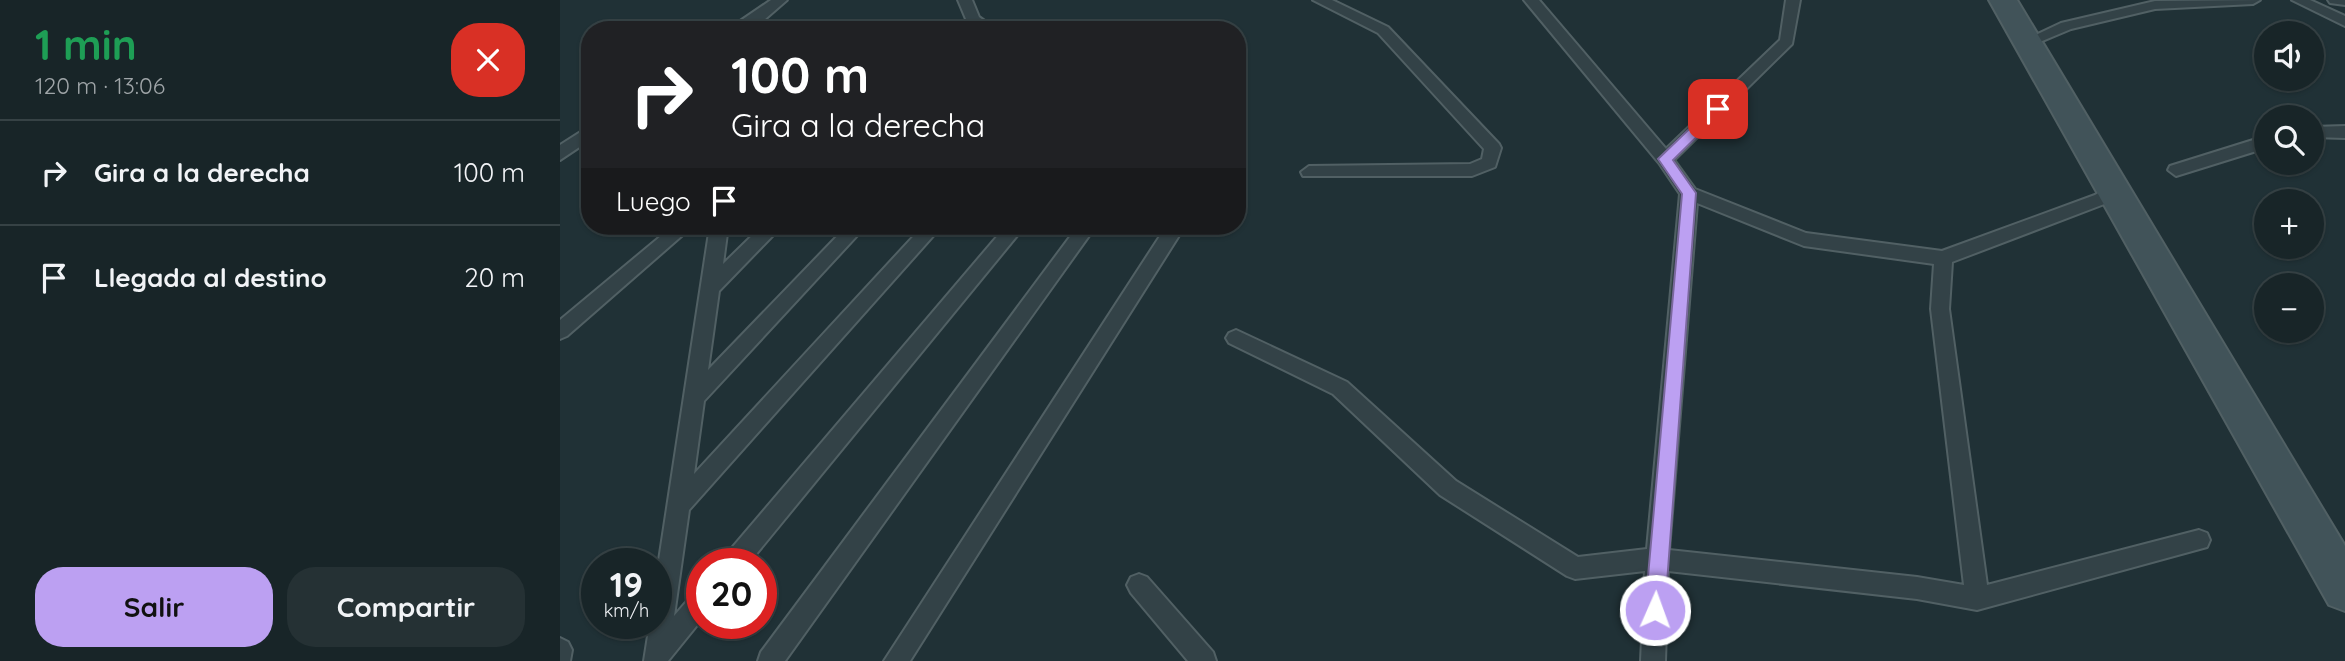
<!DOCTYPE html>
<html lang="es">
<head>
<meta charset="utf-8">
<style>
  :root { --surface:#182528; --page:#253134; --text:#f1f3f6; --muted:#9fa5a8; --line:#364245; --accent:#bca0f2 }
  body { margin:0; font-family:Quicksand,sans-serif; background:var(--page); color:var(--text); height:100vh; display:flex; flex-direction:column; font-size:26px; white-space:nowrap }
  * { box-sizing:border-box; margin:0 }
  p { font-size:23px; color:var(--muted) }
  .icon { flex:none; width:38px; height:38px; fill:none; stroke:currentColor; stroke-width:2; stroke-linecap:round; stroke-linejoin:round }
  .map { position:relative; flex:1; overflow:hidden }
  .drawer { display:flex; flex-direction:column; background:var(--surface); width:560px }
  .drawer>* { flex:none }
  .top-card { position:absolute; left:21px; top:21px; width:665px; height:214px; border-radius:28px; box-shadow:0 2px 5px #0004,0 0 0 2px var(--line); background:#202124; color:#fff; overflow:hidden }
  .tools { position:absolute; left:1694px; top:21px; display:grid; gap:14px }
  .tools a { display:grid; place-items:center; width:70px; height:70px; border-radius:50%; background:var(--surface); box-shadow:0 2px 5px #0004,0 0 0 2px var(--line); font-size:35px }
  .speed { position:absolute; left:21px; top:548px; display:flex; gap:14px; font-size:35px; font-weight:700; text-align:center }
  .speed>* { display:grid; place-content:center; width:91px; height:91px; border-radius:50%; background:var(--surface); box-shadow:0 2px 5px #0004,0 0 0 2px var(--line); line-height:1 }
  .speed small { font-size:18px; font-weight:400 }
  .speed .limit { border:10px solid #d22; background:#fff; color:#111 }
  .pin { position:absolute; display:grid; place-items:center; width:60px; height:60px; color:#fff; margin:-30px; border-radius:14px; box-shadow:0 4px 10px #0006 }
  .me { position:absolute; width:77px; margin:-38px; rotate:2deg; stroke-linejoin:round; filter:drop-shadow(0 0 5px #0008) }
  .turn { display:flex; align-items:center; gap:24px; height:147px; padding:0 35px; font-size:32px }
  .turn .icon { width:91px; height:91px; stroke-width:2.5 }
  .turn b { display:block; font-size:49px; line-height:60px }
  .then { display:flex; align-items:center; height:66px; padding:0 35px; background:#0003; gap:14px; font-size:26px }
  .round { display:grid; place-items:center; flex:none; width:74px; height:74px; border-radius:28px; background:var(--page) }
  .head { display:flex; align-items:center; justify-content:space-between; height:119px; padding:0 35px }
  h1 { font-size:42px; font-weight:800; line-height:52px; color:#1e9e55 }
  .action { display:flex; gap:14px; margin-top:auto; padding:14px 35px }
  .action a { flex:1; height:80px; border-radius:28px; background:var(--accent); color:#111; font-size:28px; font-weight:800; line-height:80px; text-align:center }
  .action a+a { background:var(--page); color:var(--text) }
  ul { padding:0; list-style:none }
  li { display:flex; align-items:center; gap:21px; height:105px; padding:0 35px; border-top:2px solid var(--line) }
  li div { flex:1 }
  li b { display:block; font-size:26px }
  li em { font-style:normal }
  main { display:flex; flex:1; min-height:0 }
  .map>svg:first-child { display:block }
</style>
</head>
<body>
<main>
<section class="drawer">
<div class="head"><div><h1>1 min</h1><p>120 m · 13:06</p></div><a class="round" style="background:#d93025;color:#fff"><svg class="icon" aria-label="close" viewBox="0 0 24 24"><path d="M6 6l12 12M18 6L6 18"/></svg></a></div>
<ul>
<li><svg class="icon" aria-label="right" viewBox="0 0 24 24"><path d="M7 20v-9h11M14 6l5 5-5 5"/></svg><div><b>Gira a la derecha</b></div><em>100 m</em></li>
<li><svg class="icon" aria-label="arrive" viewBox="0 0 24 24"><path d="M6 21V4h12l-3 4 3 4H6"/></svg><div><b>Llegada al destino</b></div><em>20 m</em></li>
</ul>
<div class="action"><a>Salir</a><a>Compartir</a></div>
</section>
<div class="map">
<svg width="1785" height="661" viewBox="0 0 1785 661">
  <rect width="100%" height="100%" fill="#203136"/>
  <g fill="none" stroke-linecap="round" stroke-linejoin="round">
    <g stroke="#516064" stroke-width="4">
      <g id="lane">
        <path d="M211,0H227L204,20L203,30H167Z"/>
        <path d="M398,0H412L419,17L426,22L529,21L546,30H416L406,19Z"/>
        <path d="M753,0H772L828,27L939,144L941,148L935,167L912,176H743L741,172L749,166L910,164L922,159L924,149L818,33Z"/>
        <path d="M964,0H979L1106,149L1220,40L1226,0H1240L1232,44L1114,160L1135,189L1246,233L1382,251L1535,195L1548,187H1560L1563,191L1547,203L1392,262L1389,309L1427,585L1639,530L1647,533L1650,540L1647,547L1417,610L1357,599L1108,571L1105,661H1081L1085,571L1015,579L1007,576L880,495L773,394L669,343L666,338L669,333L676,330L787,382L896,481L1018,557L1087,549L1120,194L1099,163ZM1137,203L1244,246L1374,264L1371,309L1404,585L1357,577L1109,550Z"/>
        <path d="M1700,0L1693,4L1595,9L1511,29L1468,47L1461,42L1501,23L1595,1Z"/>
        <path d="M1732,0H1750L1785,16V26Z"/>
        <path d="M1768,0H1785V5L1770,3Z"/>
        <path d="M355,21L360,22L363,30H292L299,25Z"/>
        <path d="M30,126V140L0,160V145Z"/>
        <path d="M1785,126V138L1752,137V127Z"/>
        <path d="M1706,136V148L1616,176L1608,170L1610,166Z"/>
        <path d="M113,226H133L7,336L0,339V320Z"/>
        <path d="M150,226H168L163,264L202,226H222L159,291L148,370L287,226H306L144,401L134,474L363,226H382L129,510L114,616L134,593L142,590V619L108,661H84L90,623H96V580Z"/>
        <path d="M446,226H465L188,564H162L165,556Z"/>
        <path d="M518,226H536L225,661H198L201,652Z"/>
        <path d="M586,226H610L620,234L350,661H324L600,236L589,231Z"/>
        <path d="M579,574L587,577L653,652L656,661H628L571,593L567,585L571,577Z"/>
        <path d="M0,638L8,642L12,650L10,661H0Z"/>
      </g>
    </g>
    <g stroke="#516064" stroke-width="4">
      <path id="secondary" d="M1429,0H1457L1785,546V611L1769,605Z"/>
    </g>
    <use href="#lane" fill="#334247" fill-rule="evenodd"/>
    <use href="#secondary" fill="#415359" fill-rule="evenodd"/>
  </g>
  <path fill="#bca0f2" stroke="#7a689d" stroke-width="2" d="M1158,104L1164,109L1162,112L1113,160L1136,193L1105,610L1102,617L1095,620L1088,617L1085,610L1122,194L1098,159L1153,106Z"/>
</svg>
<div class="tools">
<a><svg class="icon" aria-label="sound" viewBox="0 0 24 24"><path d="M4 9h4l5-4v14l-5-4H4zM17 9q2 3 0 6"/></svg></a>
<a><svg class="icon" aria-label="search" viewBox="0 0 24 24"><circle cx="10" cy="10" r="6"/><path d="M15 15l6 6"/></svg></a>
<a>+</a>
<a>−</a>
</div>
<div class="speed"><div>19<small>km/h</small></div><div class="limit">20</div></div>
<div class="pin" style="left:1158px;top:109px;background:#d93025"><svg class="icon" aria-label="arrive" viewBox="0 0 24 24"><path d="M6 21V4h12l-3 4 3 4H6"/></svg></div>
<svg class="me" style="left:1095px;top:610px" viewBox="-20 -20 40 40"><circle r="17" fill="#bca0f2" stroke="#fff" stroke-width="3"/><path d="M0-11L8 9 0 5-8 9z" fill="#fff"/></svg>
<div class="top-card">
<div class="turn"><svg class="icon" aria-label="right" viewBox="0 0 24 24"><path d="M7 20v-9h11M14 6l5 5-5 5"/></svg><div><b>100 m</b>Gira a la derecha</div></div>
<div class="then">Luego<svg class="icon" aria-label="arrive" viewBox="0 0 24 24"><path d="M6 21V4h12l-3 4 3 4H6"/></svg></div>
</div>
</div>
</main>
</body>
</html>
